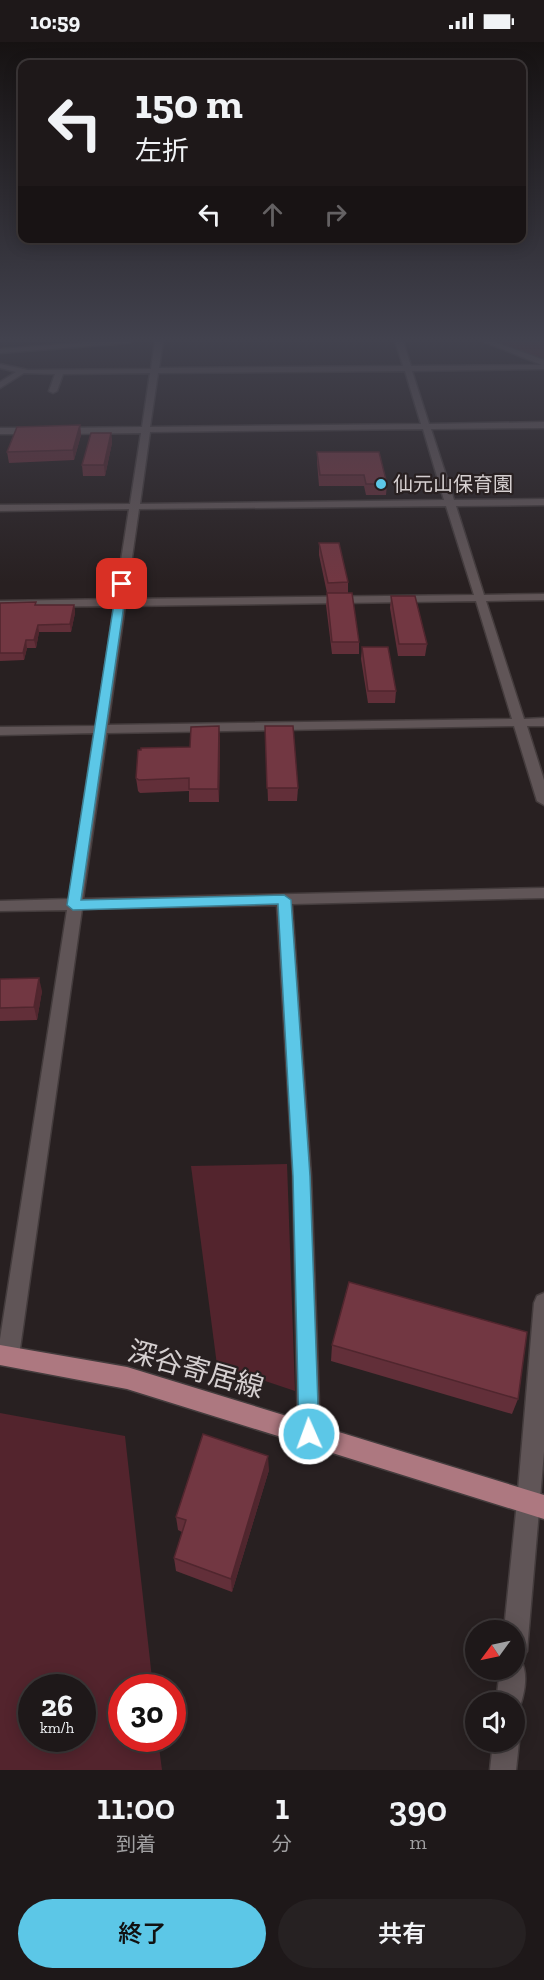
<!DOCTYPE html>
<html lang="ja">
<head>
<meta charset="utf-8">
<style>
  :root { --surface:#1e1819; --page:#262122; --text:#f1f3f6; --muted:#a1a0a2; --line:#3c3738; --accent:#5cc7e7 }
  body { margin:0; font-family:"Zilla Slab","Noto Sans JP",serif; background:var(--page); color:var(--text); height:100vh; display:flex; flex-direction:column; font-size:22px; white-space:nowrap }
  * { box-sizing:border-box; margin:0 }
  p { font-size:20px; color:var(--muted) }
  .icon { flex:none; width:33px; height:33px; fill:none; stroke:currentColor; stroke-width:2; stroke-linecap:round; stroke-linejoin:round }
  .map { position:relative; height:1728px; overflow:hidden }
  .side { display:flex; flex-direction:column; background:var(--surface); flex:1 }
  .side>* { flex:none }
  .hud { position:absolute; left:18px; top:18px; width:508px; height:183px; border-radius:12px; box-shadow:0 3px 15px #0003,0 0 0 2px var(--line); background:#1e1819; color:var(--text); overflow:hidden }
  .needle { width:39px; rotate:237deg }
  .fabs { position:absolute; left:465px; top:1578px; display:grid; gap:12px }
  .fabs a { display:grid; place-items:center; width:60px; height:60px; border-radius:50%; background:var(--surface); box-shadow:0 3px 15px #0003,0 0 0 2px var(--line); font-size:30px }
  .speed { position:absolute; left:18px; top:1632px; display:flex; gap:12px; font-size:30px; font-weight:700; text-align:center }
  .speed>* { display:grid; place-content:center; width:78px; height:78px; border-radius:50%; background:var(--surface); box-shadow:0 3px 15px #0003,0 0 0 2px var(--line); line-height:1 }
  .speed small { font-size:15px; font-weight:400 }
  .speed .limit { border:9px solid #d22; background:#fff; color:#111 }
  .pin { position:absolute; display:grid; place-items:center; width:51px; height:51px; color:#fff; margin:-26px; border-radius:12px; box-shadow:0 3px 9px #0006 }
  .me { position:absolute; width:66px; margin:-33px; rotate:358deg; stroke-linejoin:round; filter:drop-shadow(0 0 4px #0008) }
  .turn { display:flex; align-items:center; gap:21px; height:126px; padding:0 18px; font-size:27px }
  .turn .icon { width:78px; height:78px; stroke-width:2.5 }
  .turn b { display:block; font-size:42px; line-height:51px }
  .lanes { display:flex; align-items:center; height:57px; padding:0 18px; background:#0003; justify-content:center; gap:30px; direction:ltr }
  .lanes .off { opacity:.35 }
  .eta { display:flex; justify-content:space-evenly; align-items:center; height:102px; text-align:center }
  .eta b { font-size:36px; font-weight:600; line-height:42px }
  .button { display:flex; gap:12px; margin-top:auto; padding:12px 18px }
  .button a { flex:1; height:69px; border-radius:36px; background:var(--accent); color:#111; font-size:24px; font-weight:600; line-height:69px; text-align:center }
  .button a+a { background:var(--page); color:var(--text) }
  .status { display:flex; justify-content:space-between; align-items:center; height:42px; padding:0 30px; background:var(--surface); direction:ltr }
  .status svg { height:16px; fill:currentColor }
  .map>svg:first-child { display:block }
</style>
</head>
<body>
<div class="status"><b>10:59</b><svg viewBox="0 0 49 12"><path d="M0 12V9h3v3zM5 12V6h3v6zM10 12V3h3v9zM15 12V0h3v12zM26 1h20v11H26zM47 4h2v5h-2z"/></svg></div>
<div class="map">
<svg width="544" height="1728" viewBox="0 0 544 1728">
  <rect width="100%" height="100%" fill="#282021"/>
  <g fill="#53242d" fill-rule="evenodd">
    <path d="M491,299H544V319Z"/>
    <path d="M287,1122L295,1349L217,1323L191,1124Z"/>
    <path d="M0,1371L125,1394L153,1645L122,1646V1696L158,1697L162,1728H0ZM32,1646H82V1696H32Z"/>
  </g>
  <g fill="none" stroke-linecap="round" stroke-linejoin="round">
    <g stroke="#443c3d" stroke-width="3">
      <g id="minor">
        <path d="M102,299H133L129,301L0,311V307Z"/>
        <path d="M155,299H163L159,326L403,324L395,299H403L411,324L542,323L482,299H492L544,318V327L412,329L429,382L544,380V386L431,387L454,458L544,457V463L456,464L484,553L544,552V558L486,559L524,677L544,676V684H527L544,738V763L537,759L514,684L107,691L83,857L544,846V856L292,862L311,1134L320,1392L317,1400L309,1403L301,1400L298,1392L293,1134L277,863L82,867L19,1314L15,1321L8,1324L0,1320V1297L67,868L0,869V859L69,857L94,691L0,693V685L96,684L114,564L0,565V559L115,557L129,467L0,469V463L130,462L141,391L60,392L56,389L60,386L142,385L150,331L63,332L57,349L53,351L49,349L55,332L24,331L0,346V340L16,330L0,326V322L28,328L151,327ZM405,329L421,382L150,385L158,331ZM423,387L444,458L140,462L150,390ZM446,464L474,553L126,557L139,467ZM476,559L512,677L108,683L125,564Z"/>
        <path d="M0,386H36L40,389L36,392H0Z"/>
        <path d="M544,1251V1410L527,1609L521,1619C529,1632 524,1655 518,1669L514,1671V1660H496L500,1628H514V1588H504L517,1460L534,1261L537,1254Z"/>
        <path d="M514,1690L519,1700L516,1728H490L493,1700H514Z"/>
      </g>
    </g>
    <g stroke="#443c3d" stroke-width="3">
      <path id="major" d="M0,1303L127,1325L544,1453V1477L127,1347L0,1323Z"/>
    </g>
    <use href="#minor" fill="#605557" fill-rule="evenodd"/>
    <use href="#major" fill="#ad7880" fill-rule="evenodd"/>
  </g>
  <g fill="#622f39">
    <path d="M80,383L81,393L74,418L9,421L7,410Z"/>
    <path d="M111,391L112,401L105,434H83L82,423Z"/>
    <path d="M317,410L387,442L386,453H366L364,444H319L317,420Z"/>
    <path d="M319,501L348,540V551L359,600V612H332L326,563L327,551L319,513Z"/>
    <path d="M391,554L427,602L425,614H398L390,566Z"/>
    <path d="M0,561L36,563H74L75,571L71,590H39L36,606H27L24,618L0,619Z"/>
    <path d="M362,605L396,649L395,661H368L361,617Z"/>
    <path d="M265,684L298,746L297,759H268Z"/>
    <path d="M220,697L219,760H189V749L140,751L138,749L136,736L190,705Z"/>
    <path d="M0,937L42,949L37,978L0,979Z"/>
    <path d="M332,1303L518,1357L512,1372L331,1319Z"/>
    <path d="M269,1428L232,1550L176,1529L174,1516L182,1490L178,1488L176,1475Z"/>
  </g>
  <g fill="#50262e">
    <path d="M80,383L81,393L74,418L73,408Z"/>
    <path d="M111,391L112,401L105,434L104,423Z"/>
    <path d="M74,563L75,571L71,590L70,582Z"/>
    <path d="M38,583L39,590L36,606L34,598Z"/>
    <path d="M26,598L27,606L24,618L23,611Z"/>
    <path d="M219,684L220,697L219,760L218,747Z"/>
    <path d="M39,936L42,949L37,978L34,965Z"/>
    <path d="M268,1414L269,1428L232,1550L231,1537Z"/>
  </g>
  <g fill="#723742" stroke="#50262e" stroke-width="1.5">
    <path d="M80,383L73,408L7,410L17,385Z"/>
    <path d="M91,391H111L104,423H82Z"/>
    <path d="M317,410H379L387,442H366L364,433H320Z"/>
    <path d="M319,501H339L348,540L328,541Z"/>
    <path d="M327,551H352L359,600H332Z"/>
    <path d="M391,554H415L427,602H399Z"/>
    <path d="M36,560L35,563H74L70,582L38,583L34,598H26L23,611H0V561Z"/>
    <path d="M362,605H388L396,649H368Z"/>
    <path d="M219,684L218,747H189V736L139,738L136,736L138,708H141V706L190,705L191,685Z"/>
    <path d="M265,684H293L298,746H267Z"/>
    <path d="M39,936L34,965L0,966V937Z"/>
    <path d="M349,1240L527,1290L518,1357L332,1303Z"/>
    <path d="M203,1392L268,1414L231,1537L174,1516L186,1478L176,1475Z"/>
  </g>
  <linearGradient id="sky" x2="0" y2="1"><stop stop-color="#161212"/><stop offset="0.55" stop-color="#42424e"/><stop offset="1" stop-color="#42424e" stop-opacity="0"/></linearGradient>
  <rect width="544" height="541" fill="url(#sky)"/>
  <path fill="#5cc7e7" stroke="#3c8196" stroke-width="1.5" d="M122,539L127,542L81,858L284,853L291,858L310,1134L319,1392L316,1399L309,1402L302,1399L299,1392L293,1134L278,862L73,868L67,863L117,542Z"/>
  <circle fill="#5cc7e7" stroke="#282021" stroke-width="2" cx="381" cy="442" r="6"/>
  <g text-anchor="middle" stroke-width="4.5" stroke-linejoin="round" paint-order="stroke">
    <g font-size="20" fill="#d5cfd0" stroke="#282021" text-anchor="start">
      <text x="393" y="449">仙元山保育園</text>
    </g>
    <g font-size="28" fill="#d5cfd0" stroke="#282021">
      <text transform="translate(196 1327) rotate(16)" y="10">深谷寄居線</text>
    </g>
  </g>
</svg>
<div class="fabs">
<a><svg class="needle" viewBox="-14 -14 28 28"><path d="M0-13l5 13h-10z" fill="#e53935"/><path d="M0 13l5-13h-10z" fill="#a1a0a2"/></svg></a>
<a><svg class="icon" aria-label="sound" viewBox="0 0 24 24"><path d="M4 9h4l5-4v14l-5-4H4zM17 9q2 3 0 6"/></svg></a>
</div>
<div class="speed"><div>26<small>km/h</small></div><div class="limit">30</div></div>
<div class="pin" style="left:122px;top:542px;background:#d93025"><svg class="icon" aria-label="arrive" viewBox="0 0 24 24"><path d="M6 21V4h12l-3 4 3 4H6"/></svg></div>
<svg class="me" style="left:309px;top:1392px" viewBox="-20 -20 40 40"><circle r="17" fill="#5cc7e7" stroke="#fff" stroke-width="3"/><path d="M0-11L8 9 0 5-8 9z" fill="#fff"/></svg>
<div class="hud">
<div class="turn"><svg class="icon" aria-label="left" viewBox="0 0 24 24"><path d="M17 20v-9H6M10 6l-5 5 5 5"/></svg><div><b>150 m</b>左折</div></div>
<div class="lanes"><svg class="icon" aria-label="left" viewBox="0 0 24 24"><path d="M17 20v-9H6M10 6l-5 5 5 5"/></svg><svg class="icon off" aria-label="ahead" viewBox="0 0 24 24"><path d="M12 20V5M6 11l6-6 6 6"/></svg><svg class="icon off" aria-label="right" viewBox="0 0 24 24"><path d="M7 20v-9h11M14 6l5 5-5 5"/></svg></div>
</div>
</div>
<section class="side">
<div class="eta">
<div><b>11:00</b><p>到着</p></div>
<div><b>1</b><p>分</p></div>
<div><b>390</b><p>m</p></div>
</div>
<div class="button"><a>終了</a><a>共有</a></div>
</section>
</body>
</html>
